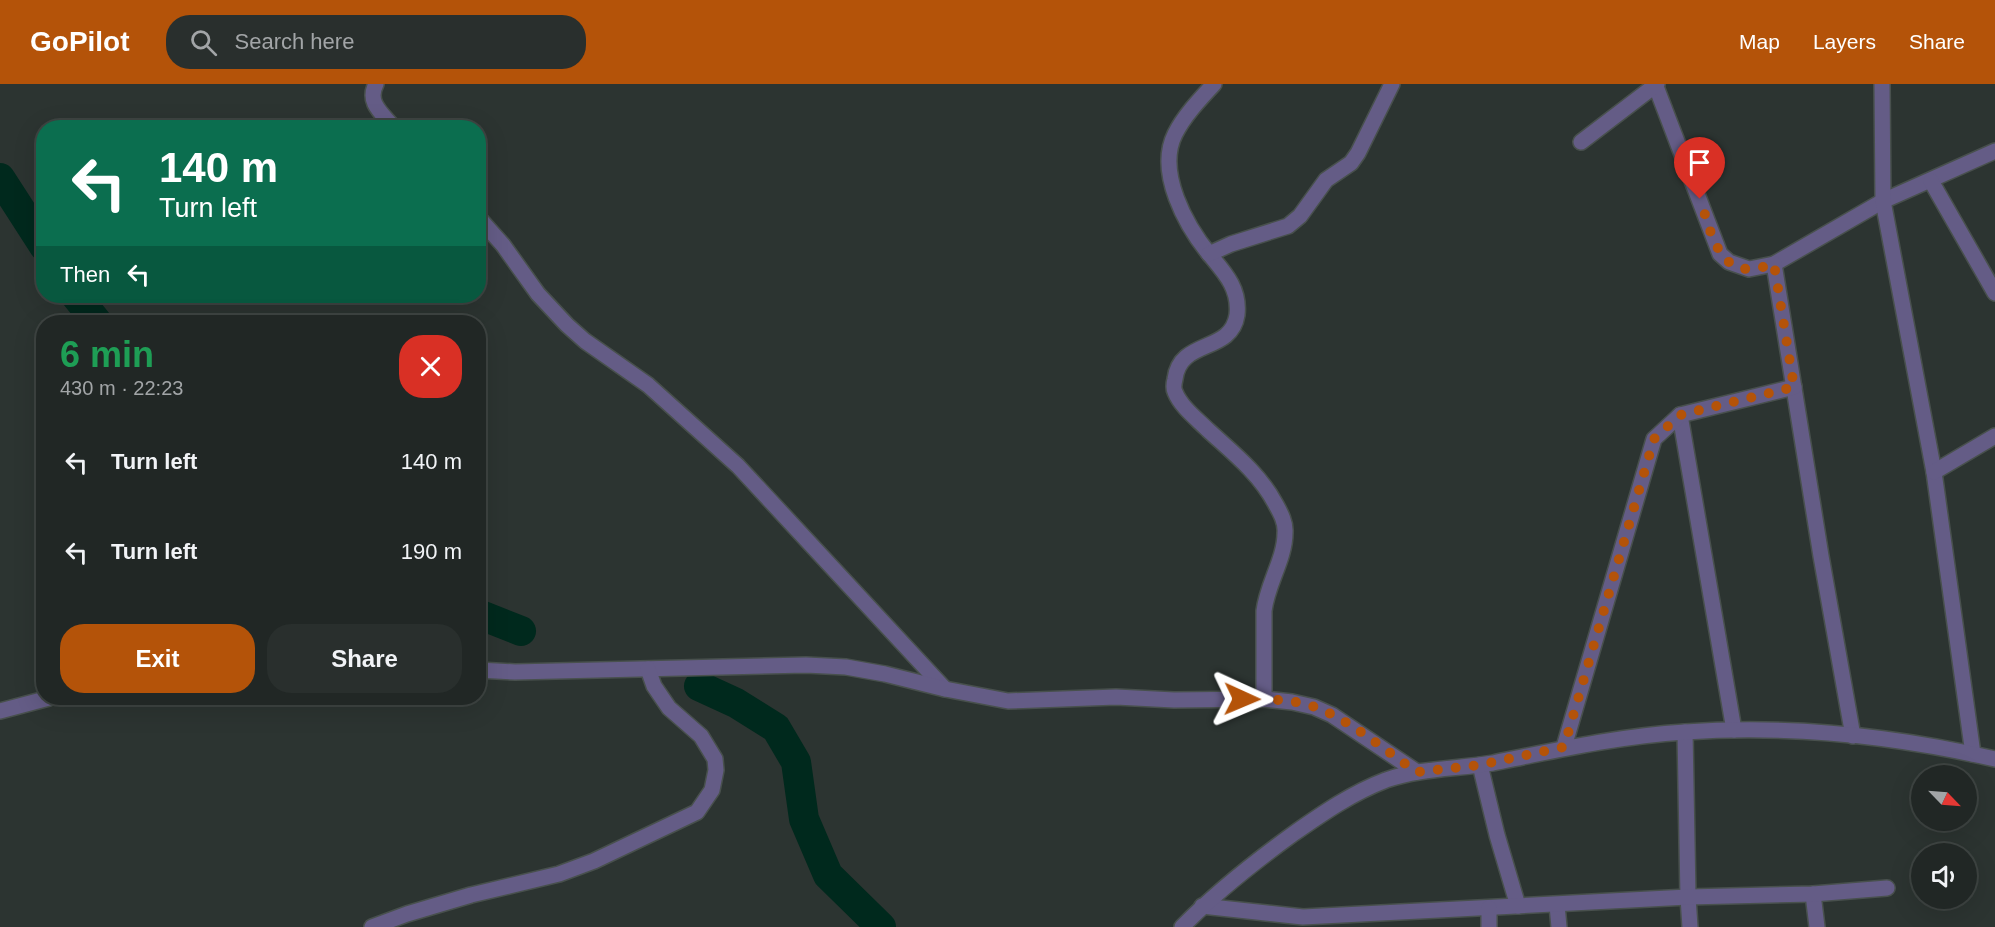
<!DOCTYPE html>
<html lang="en">
<head>
<meta charset="utf-8">
<style>
  :root { --surface:#212725; --page:#292f2d; --text:#f1f3f6; --muted:#a2a5a7; --line:#3e4442; --accent:#b45309 }
  body { margin:0; font-family:Arial,sans-serif; background:var(--page); color:var(--text); height:100vh; display:flex; flex-direction:column; font-size:22px; white-space:nowrap }
  * { box-sizing:border-box; margin:0 }
  p { font-size:20px; color:var(--muted) }
  .icon { flex:none; width:33px; height:33px; fill:none; stroke:currentColor; stroke-width:2; stroke-linecap:round; stroke-linejoin:round }
  .map { position:relative; flex:1; overflow:hidden }
  .side { position:absolute; left:36px; top:231px; width:450px; height:390px; display:flex; flex-direction:column; background:var(--surface); border-radius:24px; box-shadow:0 6px 24px #0002,0 0 0 2px var(--line) }
  .side>* { flex:none }
  .guide { position:absolute; left:36px; top:36px; width:450px; height:183px; border-radius:24px; box-shadow:0 6px 24px #0002,0 0 0 2px var(--line); background:#0b6e4f; color:#fff; overflow:hidden }
  .needle { width:39px; rotate:115deg }
  .tools { position:absolute; left:1911px; top:681px; display:grid; gap:12px }
  .tools a { display:grid; place-items:center; width:66px; height:66px; border-radius:50%; background:var(--surface); box-shadow:0 6px 24px #0002,0 0 0 2px var(--line); font-size:30px }
  .pin { position:absolute; display:grid; place-items:center; width:51px; height:51px; color:#fff; margin:-62px -26px; border-radius:50% 50% 50% 0; rotate:-45deg; box-shadow:0 0 6px #0007 }
  .pin .icon { rotate:45deg }
  .me { position:absolute; width:66px; margin:-33px; rotate:91deg; stroke-linejoin:round; filter:drop-shadow(0 0 4px #0008) }
  .turn { display:flex; align-items:center; gap:21px; height:126px; padding:0 24px; font-size:27px }
  .turn .icon { width:78px; height:78px; stroke-width:2.5 }
  .turn b { display:block; font-size:42px; line-height:51px }
  .then { display:flex; align-items:center; height:57px; padding:0 24px; background:#0003; gap:12px; font-size:22px }
  .round { display:grid; place-items:center; flex:none; width:63px; height:63px; border-radius:24px; background:var(--page) }
  .summary { display:flex; align-items:center; justify-content:space-between; height:102px; padding:0 24px }
  h1 { font-size:36px; font-weight:700; line-height:45px; color:#1e9e55 }
  .action { display:flex; gap:12px; margin-top:auto; padding:12px 24px }
  .action a { flex:1; height:69px; border-radius:24px; background:var(--accent); color:#fff; font-size:24px; font-weight:700; line-height:69px; text-align:center }
  .action a+a { background:var(--page); color:var(--text) }
  ul { padding:0; list-style:none }
  li { display:flex; align-items:center; gap:18px; height:90px; padding:0 24px }
  li div { flex:1 }
  li b { display:block; font-size:22px }
  li em { font-style:normal }
  header { display:flex; align-items:center; gap:36px; box-sizing:border-box; height:84px; padding:0 30px; background:var(--accent); color:#fff }
  header strong { font-size:28px }
  nav { display:flex; gap:33px; margin-inline-start:auto; font-size:21px }
  .search { width:420px; height:54px; background:var(--page); display:flex; align-items:center; gap:15px; box-sizing:border-box; padding:0 21px; border-radius:24px; color:var(--muted); font-size:22px }
  .map>svg:first-child { display:block }
</style>
</head>
<body>
<header>
<strong>GoPilot</strong>
<div class="search"><svg class="icon" aria-label="search" viewBox="0 0 24 24"><circle cx="10" cy="10" r="6"/><path d="M15 15l6 6"/></svg>Search here</div>
<nav><a>Map</a><a>Layers</a><a>Share</a></nav>
</header>
<div class="map">
<svg width="1995" height="843" viewBox="0 0 1995 843">
  <rect width="100%" height="100%" fill="#2c3431"/>
  <g fill="none" stroke-linecap="round" stroke-linejoin="round">
    <g stroke="#00291d" stroke-width="30">
      <path d="M0,94L44,162"/>
      <path d="M76,212L97,238"/>
      <path d="M478,530L521,547"/>
      <path d="M699,602L736,619L776,644L796,678L804,735L828,791L881,843"/>
    </g>
    <g stroke="#48504d" stroke-width="18">
      <g id="minor">
        <path d="M376,0C366,19 383,30 394,44"/>
        <path d="M1214,0C1200,15 1184,32 1175,50C1156,88 1186,142 1210,171C1225,189 1240,205 1237,231C1231,270 1180,254 1175,295C1174,299 1173,304 1175,308C1181,323 1197,335 1208,346C1232,368 1259,389 1275,419C1280,428 1286,438 1285,449C1285,475 1267,500 1264,527V615"/>
        <path d="M1655,0L1720,170L1729,178L1749,185L1774,180L1883,117L1995,67"/>
        <path d="M1882,0L1883,117L1934,388L1973,670"/>
        <path d="M1581,58L1657,0"/>
        <path d="M1931,97L1995,209"/>
        <path d="M478,133L503,161L538,210L567,241L585,257L648,301L738,382L945,605"/>
        <path d="M1209,170L1231,160L1288,142L1300,132L1326,96L1351,79L1358,69L1392,0"/>
        <path d="M1774,180L1821,472L1853,652"/>
        <path d="M1680,331L1734,646"/>
        <path d="M1934,388L1995,352"/>
        <path d="M478,586L515,588L806,581L846,583L885,590L945,605L1008,617L1116,613L1174,616L1264,615L1292,618L1314,623L1332,631L1417,688"/>
        <path d="M0,627L49,614"/>
        <path d="M1685,648L1688,813L1690,843"/>
        <path d="M1564,663L1654,355L1680,331L1794,303"/>
        <path d="M1480,681L1497,751L1518,822"/>
        <path d="M1813,810L1817,843"/>
        <path d="M1557,821L1559,843"/>
        <path d="M1202,822L1303,833L1688,813L1813,810L1887,804"/>
        <path d="M372,843L407,830L471,811L559,790L594,777L697,728L712,706L716,686L715,675L701,652L669,624L654,602L648,585"/>
        <path d="M1182,843C1216,808 1253,779 1293,750C1323,729 1352,709 1386,696C1420,684 1458,685 1493,679C1557,666 1620,652 1685,648C1788,641 1895,652 1995,675"/>
        <path d="M1489,843V824"/>
      </g>
    </g>
    <use href="#minor" stroke="#645c86" stroke-width="15"/>
  </g>
  <g fill="none" stroke-linecap="round" stroke-linejoin="round">
    <path stroke="#b45309" stroke-width="10" stroke-dasharray="0 18" d="M1242,615C1266,615 1292,615 1315,623C1352,637 1384,666 1417,688L1480,681L1564,663L1654,355L1680,331L1794,303L1774,180C1766,182 1758,185 1751,185C1716,187 1709,140 1700,115"/>
  </g>
</svg>
<div class="tools">
<a><svg class="needle" viewBox="-14 -14 28 28"><path d="M0-13l5 13h-10z" fill="#e53935"/><path d="M0 13l5-13h-10z" fill="#a2a5a7"/></svg></a>
<a><svg class="icon" aria-label="sound" viewBox="0 0 24 24"><path d="M4 9h4l5-4v14l-5-4H4zM17 9q2 3 0 6"/></svg></a>
</div>
<div class="pin" style="left:1700px;top:115px;background:#d93025"><svg class="icon" aria-label="arrive" viewBox="0 0 24 24"><path d="M6 21V4h12l-3 4 3 4H6"/></svg></div>
<svg class="me" style="left:1242px;top:615px" viewBox="-20 -20 40 40"><path d="M0-17L14 15 0 8-14 15z" fill="#b45309" stroke="#fff" stroke-width="4"/></svg>
<div class="guide">
<div class="turn"><svg class="icon" aria-label="left" viewBox="0 0 24 24"><path d="M17 20v-9H6M10 6l-5 5 5 5"/></svg><div><b>140 m</b>Turn left</div></div>
<div class="then">Then<svg class="icon" aria-label="left" viewBox="0 0 24 24"><path d="M17 20v-9H6M10 6l-5 5 5 5"/></svg></div>
</div>
<section class="side">
<div class="summary"><div><h1>6 min</h1><p>430 m · 22:23</p></div><a class="round" style="background:#d93025;color:#fff"><svg class="icon" aria-label="close" viewBox="0 0 24 24"><path d="M6 6l12 12M18 6L6 18"/></svg></a></div>
<ul>
<li><svg class="icon" aria-label="left" viewBox="0 0 24 24"><path d="M17 20v-9H6M10 6l-5 5 5 5"/></svg><div><b>Turn left</b></div><em>140 m</em></li>
<li><svg class="icon" aria-label="left" viewBox="0 0 24 24"><path d="M17 20v-9H6M10 6l-5 5 5 5"/></svg><div><b>Turn left</b></div><em>190 m</em></li>
</ul>
<div class="action"><a>Exit</a><a>Share</a></div>
</section>
</div>
</body>
</html>
